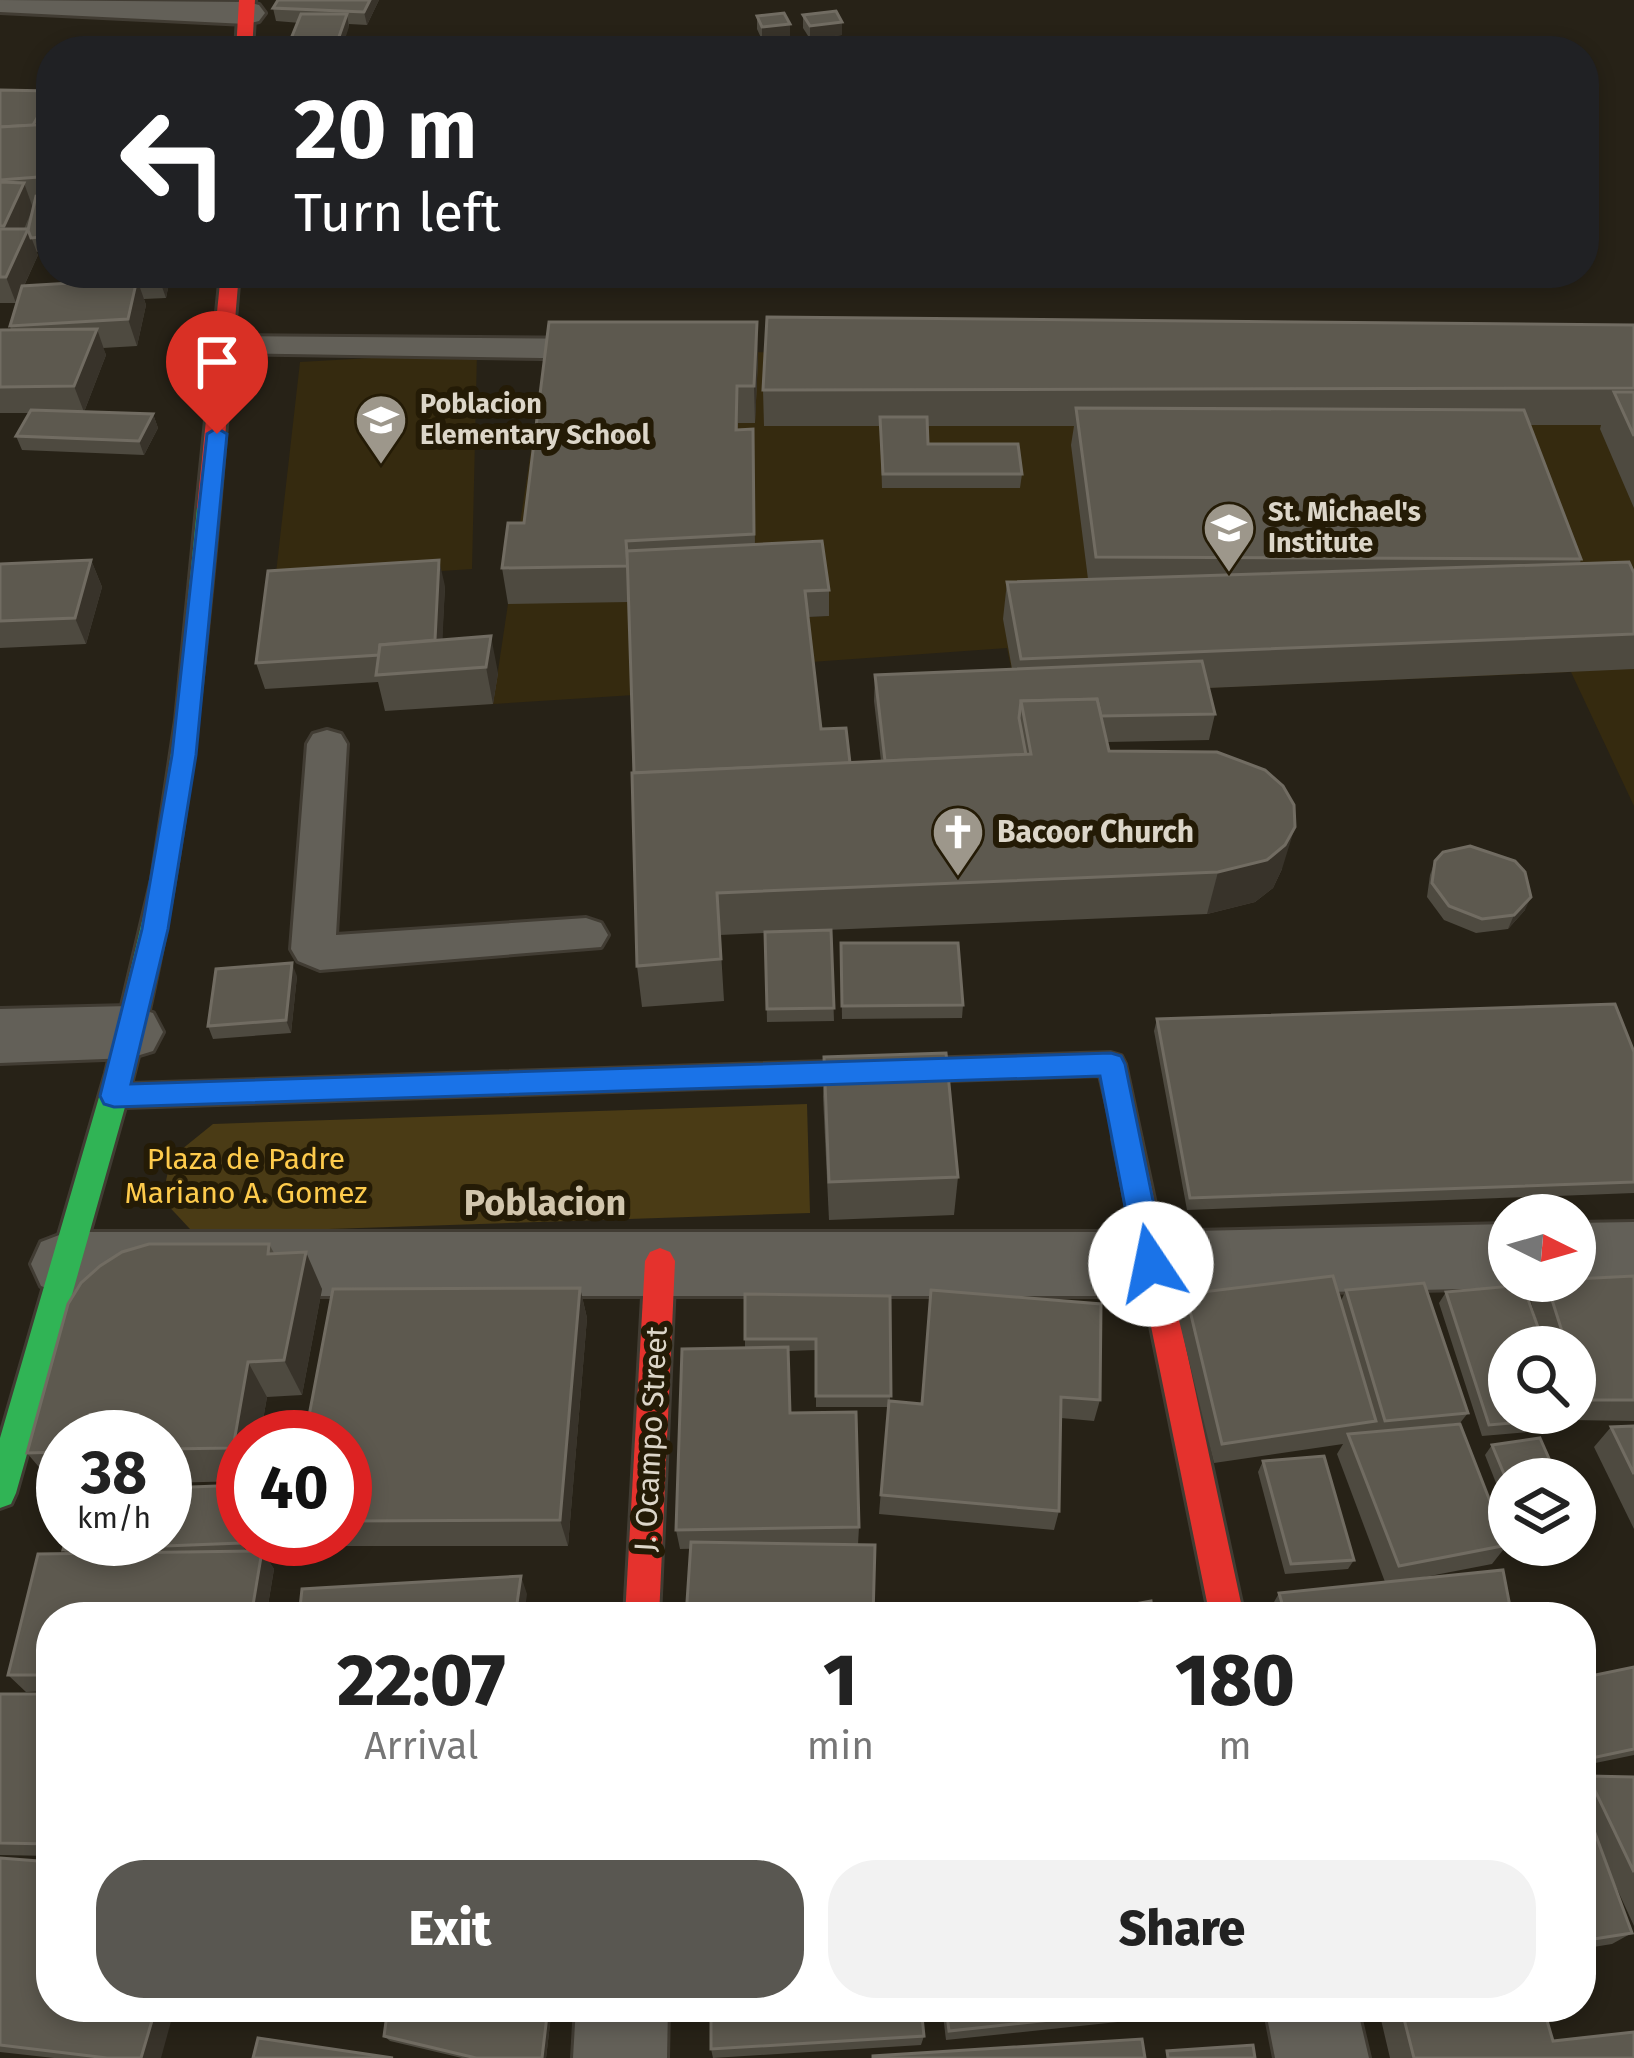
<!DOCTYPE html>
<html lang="en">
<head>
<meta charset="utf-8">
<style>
  :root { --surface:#fff; --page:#f2f2f2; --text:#222; --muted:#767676; --accent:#595751 }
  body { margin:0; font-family:"Fira Sans",sans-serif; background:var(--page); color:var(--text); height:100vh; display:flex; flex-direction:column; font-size:45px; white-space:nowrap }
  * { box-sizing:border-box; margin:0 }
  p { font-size:39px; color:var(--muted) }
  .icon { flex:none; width:66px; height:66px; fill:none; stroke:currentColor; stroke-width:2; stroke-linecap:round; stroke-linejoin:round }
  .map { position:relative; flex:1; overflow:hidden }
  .panel { position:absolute; left:36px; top:1602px; width:1560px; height:420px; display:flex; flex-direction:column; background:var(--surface); border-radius:48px; box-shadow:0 6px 18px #0003 }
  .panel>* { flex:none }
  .top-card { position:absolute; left:36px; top:36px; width:1563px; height:252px; border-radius:48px; box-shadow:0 6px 18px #0003; background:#202124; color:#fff; overflow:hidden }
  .needle { width:78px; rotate:95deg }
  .tools { position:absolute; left:1488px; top:1194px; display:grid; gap:24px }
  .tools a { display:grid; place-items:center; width:108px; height:108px; border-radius:50%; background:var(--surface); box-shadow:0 6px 18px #0003; font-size:60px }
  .speed { position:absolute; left:36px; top:1410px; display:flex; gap:24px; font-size:60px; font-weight:700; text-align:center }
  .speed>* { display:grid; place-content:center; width:156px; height:156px; border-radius:50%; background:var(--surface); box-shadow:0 6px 18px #0003; line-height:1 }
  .speed small { font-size:30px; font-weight:400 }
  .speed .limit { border:18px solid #d22; background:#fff; color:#111 }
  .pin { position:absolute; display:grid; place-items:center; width:102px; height:102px; color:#fff; margin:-123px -51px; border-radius:50% 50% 50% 0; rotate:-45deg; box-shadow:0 0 12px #0007 }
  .pin .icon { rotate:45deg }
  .me { position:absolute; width:132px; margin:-66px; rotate:349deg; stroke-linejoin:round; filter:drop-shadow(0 0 9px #0008) }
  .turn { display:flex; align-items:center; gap:42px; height:252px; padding:0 60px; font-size:54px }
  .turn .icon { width:156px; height:156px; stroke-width:2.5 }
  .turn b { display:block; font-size:84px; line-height:102px }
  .eta { display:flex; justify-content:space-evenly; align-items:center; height:204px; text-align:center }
  .eta b { font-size:72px; font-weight:800; line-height:84px }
  .button { display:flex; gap:24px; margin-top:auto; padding:24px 60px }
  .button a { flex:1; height:138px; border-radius:48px; background:var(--accent); color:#fff; font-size:48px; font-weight:800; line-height:138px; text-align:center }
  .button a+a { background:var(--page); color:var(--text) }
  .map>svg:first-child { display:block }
</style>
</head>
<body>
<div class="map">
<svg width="1634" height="2058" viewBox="0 0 1634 2058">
  <rect width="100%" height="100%" fill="#272217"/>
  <g fill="#352a0f">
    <path d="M546,350L1634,361V806L1571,672L1017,696L1007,648L811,662L805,617L828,616L822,568L634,695L493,704Z"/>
    <path d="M477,352L472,569L275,582L300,362Z"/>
  </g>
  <path fill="#4a3b15" d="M807,1104L810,1213L212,1233L190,1229L162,1199L171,1158L213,1124Z"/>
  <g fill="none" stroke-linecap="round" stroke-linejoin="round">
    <g stroke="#413c33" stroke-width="6">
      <g id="lane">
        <path d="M226,336L607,339L623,349L607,359L215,353L210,346Z"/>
        <path d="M327,730L341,734L347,744L336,935L586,918L601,923L608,935L601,947L320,970L298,961L291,949L307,744L313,734Z"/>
      </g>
    </g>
    <g stroke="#413c33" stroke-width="6">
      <g id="street">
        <path d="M0,0L246,2L259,5L265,13L259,21L246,24L0,12Z"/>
        <path d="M130,1006L153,1013L163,1032L153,1051L130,1058L0,1063V1009Z"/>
        <path d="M1634,1222V1284L1575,1287L1560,1281H1575V1223Z"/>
        <path d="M1509,1224V1281H1527L1509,1288L1151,1296H67L41,1286L31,1264L41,1242L67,1232H1151Z"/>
        <path d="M576,2007H668L667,2058H573Z"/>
        <path d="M1265,2007H1357L1369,2058H1275Z"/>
      </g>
    </g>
    <g stroke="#413c33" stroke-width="6">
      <path id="fast" d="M208,501L219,508C201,703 181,894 131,1084L1111,1053L1121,1056L1125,1064L1141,1139L1137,1147L1127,1151L1117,1147L1100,1075L125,1107L16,1493L11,1504L0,1508V1438L106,1073L152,879L176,720L197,508Z"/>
    </g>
    <g stroke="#413c33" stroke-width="6">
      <g id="jam">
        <path d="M239,0H255L252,51H236Z"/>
        <path d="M221,273H239L219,508L208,515L197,508Z"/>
        <path d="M1127,1127L1137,1131L1141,1139L1244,1617H1210L1113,1139L1117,1131Z"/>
        <path d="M660,1248L670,1252L675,1261L659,1617H625L645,1261L650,1252Z"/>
      </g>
    </g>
    <use href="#lane" fill="#636058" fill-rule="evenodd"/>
    <use href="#street" fill="#636058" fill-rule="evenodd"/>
    <use href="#fast" fill="#30b455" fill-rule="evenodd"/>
    <use href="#jam" fill="#e5322d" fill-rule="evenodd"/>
  </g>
  <g fill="#4e4a40" fill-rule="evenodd">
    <path d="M379,0L367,25L349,24V27L276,21L273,8Z"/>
    <path d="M803,15L842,22V35L810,39L803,28Z"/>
    <path d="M757,16L790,37L762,40L757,29Z"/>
    <path d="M0,90L46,124L51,117V251L36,252L38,255L24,286L84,282L86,273H171L166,298L144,299L146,305L137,346L103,348L106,355L84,412L153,414L158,428L144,455L22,450L16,436L29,413H0V330H11L10,326L19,295L16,303H0Z"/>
    <path d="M757,322L758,358L755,423H738V430L753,429L755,545L829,590V616L808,617L821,729L850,763L881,761L874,701L875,675L1012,669L1003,619L1007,582L1088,579L1071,445L1074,426H927L928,444L1022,474L1020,488H882L880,426H764L763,390L1634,325V508L1600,429L1601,425H1530L1581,559L1580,563L1634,573V669L1208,688L1215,714L1209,740L1107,742L1109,751L1282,869L1273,888L1255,902L1207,914L826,930H831L834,1021L767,1022L765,933L720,935L724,1001L642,1007L637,966L629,602L508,604L502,568L524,523Z"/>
    <path d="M91,560L102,587L86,644L0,648V564Z"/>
    <path d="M445,586L442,640L498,673L493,704L385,711L378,682L265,689L256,663Z"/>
    <path d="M1435,861L1525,910L1508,929L1476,933L1444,920L1427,897L1430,875Z"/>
    <path d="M841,943L963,1005L962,1018L842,1019Z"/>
    <path d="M297,976L291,1033L213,1039L208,1026Z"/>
    <path d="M1157,1019L1634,1052V1193L1187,1210L1154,1031Z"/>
    <path d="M824,1057L958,1177L954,1215L829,1220L823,1097Z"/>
    <path d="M269,1244L274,1253L322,1289L302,1395L267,1397L260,1437H243V1481L165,1483V1437H63V1486H55L27,1453Z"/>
    <path d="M1634,1276V1421L1569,1420L1562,1429L1482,1436L1439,1303L1446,1292L1542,1339L1531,1302L1545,1281ZM1509,1347H1575V1413H1509Z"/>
    <path d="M580,1288L587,1318L568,1546H305L300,1539H345V1437Z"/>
    <path d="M931,1290L1100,1400L1094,1421L1061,1418L1059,1511L1054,1530L879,1514L888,1407H816V1350L788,1351L790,1413L859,1527L858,1545L680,1549L676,1530L745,1348V1339L890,1296V1402L922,1404Z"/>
    <path d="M1346,1290L1468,1413L1460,1423L1401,1429L1507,1545L1492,1564L1409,1580L1512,1617H1270L1269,1611L1279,1593L1385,1582L1337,1454L1343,1444L1214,1463L1178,1316L1186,1294L1341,1301Z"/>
    <path d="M1634,1426V1529L1594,1447L1611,1427Z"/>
    <path d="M1492,1445L1509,1479V1516L1485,1455Z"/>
    <path d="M1263,1461L1354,1560L1348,1569L1285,1574L1258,1472Z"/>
    <path d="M249,1539L248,1551H262L274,1569L266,1617H51V1691L26,1692L8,1675L66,1553L63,1550Z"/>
    <path d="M1634,1667V1755L1581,1766V1678Z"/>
    <path d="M0,1694H51V1856L0,1855Z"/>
    <path d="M1588,1776L1634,1777V1926L1613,1880L1632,1933L1612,1944L1581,1949V1826H1587L1581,1813V1782Z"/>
    <path d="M0,1858L161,2058H54L0,2052Z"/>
    <path d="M552,2007L546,2058H462L390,2041L384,2036Z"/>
    <path d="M942,2007H1135V2011L1127,2021L946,2040Z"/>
    <path d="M1378,2007H1543L1553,2041L1634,2058H1390Z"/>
    <path d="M924,2036L921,2045L713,2058L711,2049Z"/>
  </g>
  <g fill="#38332a">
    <path d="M370,0H379L367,25L364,12Z"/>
    <path d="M347,14L349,27L341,51H334Z"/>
    <path d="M842,22V35L810,39V26Z"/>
    <path d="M790,24V37L762,40V27Z"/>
    <path d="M51,94V115L36,141L32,127Z"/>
    <path d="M24,183L33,208L14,252L4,226Z"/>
    <path d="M28,229L38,255L16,303L6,277Z"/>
    <path d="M164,273H171L166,298L161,284Z"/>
    <path d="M137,279L146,305L137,346L128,319Z"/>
    <path d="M757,322L758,358L755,423L754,386Z"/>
    <path d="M97,329L106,355L84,412L74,386Z"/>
    <path d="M153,414L158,428L144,455L139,441Z"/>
    <path d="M91,560L102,587L86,644L75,618Z"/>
    <path d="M439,560L445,586L441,671L435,651Z"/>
    <path d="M491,636L498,673L493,704L486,667Z"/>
    <path d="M1295,827L1282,869L1273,888L1255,902L1207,914L1218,872Z"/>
    <path d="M1531,897L1525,910L1508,929L1514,915Z"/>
    <path d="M292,963L297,976L291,1033L286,1020Z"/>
    <path d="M306,1252L322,1289L302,1395L284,1360Z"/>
    <path d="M580,1288L587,1318L568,1546L560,1520Z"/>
    <path d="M248,1362L267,1397L260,1437H243V1464L233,1448Z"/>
    <path d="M243,1527V1539H249L247,1553L241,1543Z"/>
    <path d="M262,1551L274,1569L266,1617H251Z"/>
    <path d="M521,1576L527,1594L524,1617H515Z"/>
    <path d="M156,2007H175L161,2058H141Z"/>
    <path d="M548,2007H552L546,2058H542Z"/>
  </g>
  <g fill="#5d594f" stroke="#716c62" stroke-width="3">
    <path d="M278,0H370L364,12L273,8Z"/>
    <path d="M836,11L842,22L810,26L803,15Z"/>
    <path d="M784,13L790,24L762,27L757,16Z"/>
    <path d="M301,14H347L334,51H286Z"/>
    <path d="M0,90L51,91V94L33,125L0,127Z"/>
    <path d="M51,124V176L0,180V127Z"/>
    <path d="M0,182L24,183L4,226H0Z"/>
    <path d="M51,194V236L31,238L28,230L36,196Z"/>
    <path d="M0,229H28L6,277H0Z"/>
    <path d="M86,273H164L161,284L139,286L137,279L84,282Z"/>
    <path d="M137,279L128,319L10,326L22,286Z"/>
    <path d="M767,317L1634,325V388L763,390Z"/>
    <path d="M549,322H757L754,386H737L736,430L753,429L754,534L626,541L628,566L502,568L508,523H524Z"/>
    <path d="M97,329L74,386L0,387V330Z"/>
    <path d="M1614,392H1634V436Z"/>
    <path d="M1076,408L1524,410L1581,559L1096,557Z"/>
    <path d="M31,410L153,414L139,441L16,436Z"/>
    <path d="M880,417H927L928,444H1018L1022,474H883Z"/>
    <path d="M822,541L829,590L805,591L821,729L846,728L850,763L634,773L627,551Z"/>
    <path d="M91,560L75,618L0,621V564Z"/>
    <path d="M439,560L435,640L380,645L379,655L256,663L268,571Z"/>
    <path d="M1629,562L1634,573V634L1021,659L1007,582Z"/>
    <path d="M491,636L486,667L376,675L380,645Z"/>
    <path d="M1202,661L1215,714L1101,716L1097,699L1021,701L1019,718L1026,755L885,761L875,675Z"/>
    <path d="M1097,699L1109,751L1217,752L1265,770L1283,786L1294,805L1295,827L1285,845L1267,860L1218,872L717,893L721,959L637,966L632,773L1031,754L1021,701Z"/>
    <path d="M1470,846L1515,861L1525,872L1531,897L1514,915L1482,919L1449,906L1432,883L1435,861L1443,852Z"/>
    <path d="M831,930L834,1008L767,1009L765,932Z"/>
    <path d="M841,943H958L963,1005L842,1006Z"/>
    <path d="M292,963L286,1020L208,1026L216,969Z"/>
    <path d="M1615,1004L1634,1052V1182L1190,1198L1157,1019Z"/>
    <path d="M946,1053L958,1177L829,1182L824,1057Z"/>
    <path d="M149,1244H269L268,1254L306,1252L284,1360L248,1362L233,1448L165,1449V1437H63V1452L27,1453L68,1304L81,1283L100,1266L122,1252Z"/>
    <path d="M1333,1276L1376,1421L1222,1444L1186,1294Z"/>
    <path d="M1634,1276V1400H1583L1575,1373V1347H1567L1546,1281H1575V1279Z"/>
    <path d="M1424,1283L1468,1413L1385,1421L1346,1290Z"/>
    <path d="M1523,1285L1545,1347H1509V1413H1569L1571,1418L1489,1425L1446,1292Z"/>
    <path d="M580,1288L560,1520L345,1521V1437H305L333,1289Z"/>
    <path d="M931,1290L1101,1304L1100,1400L1061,1397L1059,1511L881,1495L889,1401L922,1404Z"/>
    <path d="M745,1294L890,1296L891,1396H816V1339H745Z"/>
    <path d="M788,1347L790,1413L856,1412L859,1527L676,1530L682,1349Z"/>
    <path d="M1460,1424L1507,1545L1399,1566L1348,1434Z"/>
    <path d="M1634,1426V1474L1611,1427Z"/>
    <path d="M1540,1438L1558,1479H1509V1486L1492,1445Z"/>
    <path d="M1324,1456L1354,1560L1291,1564L1263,1461Z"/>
    <path d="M243,1485V1527L241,1543L63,1550L66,1539H165V1488Z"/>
    <path d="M691,1542L875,1545L873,1617H686Z"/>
    <path d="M262,1551L251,1617H51V1675H8L38,1554Z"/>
    <path d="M1503,1570L1512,1617H1286L1279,1593Z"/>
    <path d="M521,1576L515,1617H299L302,1589Z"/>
    <path d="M1151,1601L1153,1617H1065Z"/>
    <path d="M1634,1667V1749L1587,1759L1581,1744V1678Z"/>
    <path d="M0,1694H51V1844L0,1843Z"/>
    <path d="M1588,1776L1634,1777V1872Z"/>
    <path d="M1592,1825L1632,1933L1581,1941V1826Z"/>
    <path d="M0,1858L51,1862V2007H156L141,2058H107L0,2045Z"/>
    <path d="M388,2007H548L542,2058H476L384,2036Z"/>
    <path d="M711,2007H921L924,2036L711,2049Z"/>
    <path d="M946,2007H1135V2011L949,2031Z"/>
    <path d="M1401,2007H1543L1553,2041L1634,2032V2058H1414Z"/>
    <path d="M258,2038L393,2058H253Z"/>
    <path d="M1142,2039L1145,2058H873V2056Z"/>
    <path d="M1253,2045L1255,2058H1168L1167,2051Z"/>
  </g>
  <path fill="#1a73e8" stroke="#114b97" stroke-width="3" d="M217,428L227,434L196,755L168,929L131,1084L1111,1053L1121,1056L1125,1064L1166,1264L1162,1273L1151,1277L1141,1273L1136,1264L1100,1076L114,1107L104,1104L100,1096L142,929L172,755L207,434Z"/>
  <defs>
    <g id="school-pin" transform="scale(2.7)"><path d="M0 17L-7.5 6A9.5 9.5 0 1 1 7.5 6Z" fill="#9d978b" stroke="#241b06"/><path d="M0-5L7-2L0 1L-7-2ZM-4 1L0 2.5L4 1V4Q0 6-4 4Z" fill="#fff"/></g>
    <g id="church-pin" transform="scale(2.7)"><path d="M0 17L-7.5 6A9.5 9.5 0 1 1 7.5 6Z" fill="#9d978b" stroke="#241b06"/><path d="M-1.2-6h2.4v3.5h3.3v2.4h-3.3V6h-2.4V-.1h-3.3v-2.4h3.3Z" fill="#fff"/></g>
  </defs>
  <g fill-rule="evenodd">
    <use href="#school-pin" x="381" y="420"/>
    <use href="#school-pin" x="1229" y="528"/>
    <use href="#church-pin" x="958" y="832"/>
  </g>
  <g text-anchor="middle" stroke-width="12" stroke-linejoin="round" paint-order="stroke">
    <g font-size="27" font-weight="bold" fill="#dcd6c9" stroke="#241b06" text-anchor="start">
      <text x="420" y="413">Poblacion<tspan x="420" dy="31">Elementary School</tspan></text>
      <text x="1268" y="521">St. Michael's<tspan x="1268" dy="31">Institute</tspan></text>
    </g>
    <g font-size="30" font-weight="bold" fill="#dcd6c9" stroke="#241b06" text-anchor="start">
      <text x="997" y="842">Bacoor Church</text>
    </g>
    <g font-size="30" fill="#fecb4c" stroke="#241b06">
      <text x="246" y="1169">Plaza de Padre<tspan x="246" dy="34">Mariano A. Gomez</tspan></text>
    </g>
    <g font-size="30" fill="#dcd6c9" stroke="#241b06">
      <text transform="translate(651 1439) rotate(-87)" y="10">J. Ocampo Street</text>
    </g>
    <g font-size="36" font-weight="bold" fill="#d2c6ad" stroke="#241b06">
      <text x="545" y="1215">Poblacion</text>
    </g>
  </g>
</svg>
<div class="tools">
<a><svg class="needle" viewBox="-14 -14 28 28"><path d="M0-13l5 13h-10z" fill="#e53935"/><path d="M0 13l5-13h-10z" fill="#767676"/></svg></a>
<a><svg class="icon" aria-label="search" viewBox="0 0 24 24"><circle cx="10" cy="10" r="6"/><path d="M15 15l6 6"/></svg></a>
<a><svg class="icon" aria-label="layers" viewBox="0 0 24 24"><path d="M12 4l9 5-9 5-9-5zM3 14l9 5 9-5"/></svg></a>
</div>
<div class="speed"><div>38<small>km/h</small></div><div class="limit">40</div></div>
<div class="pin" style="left:217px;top:434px;background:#d93025"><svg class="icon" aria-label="arrive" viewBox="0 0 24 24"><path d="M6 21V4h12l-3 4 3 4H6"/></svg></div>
<svg class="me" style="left:1151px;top:1264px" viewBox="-20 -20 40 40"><circle r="19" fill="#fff"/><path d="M0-13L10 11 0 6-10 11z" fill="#1a73e8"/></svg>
<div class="top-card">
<div class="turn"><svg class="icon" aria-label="left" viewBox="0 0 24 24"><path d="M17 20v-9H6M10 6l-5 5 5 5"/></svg><div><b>20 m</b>Turn left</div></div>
</div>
<section class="panel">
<div class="eta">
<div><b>22:07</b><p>Arrival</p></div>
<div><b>1</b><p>min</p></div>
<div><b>180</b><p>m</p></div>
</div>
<div class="button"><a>Exit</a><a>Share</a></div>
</section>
</div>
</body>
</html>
